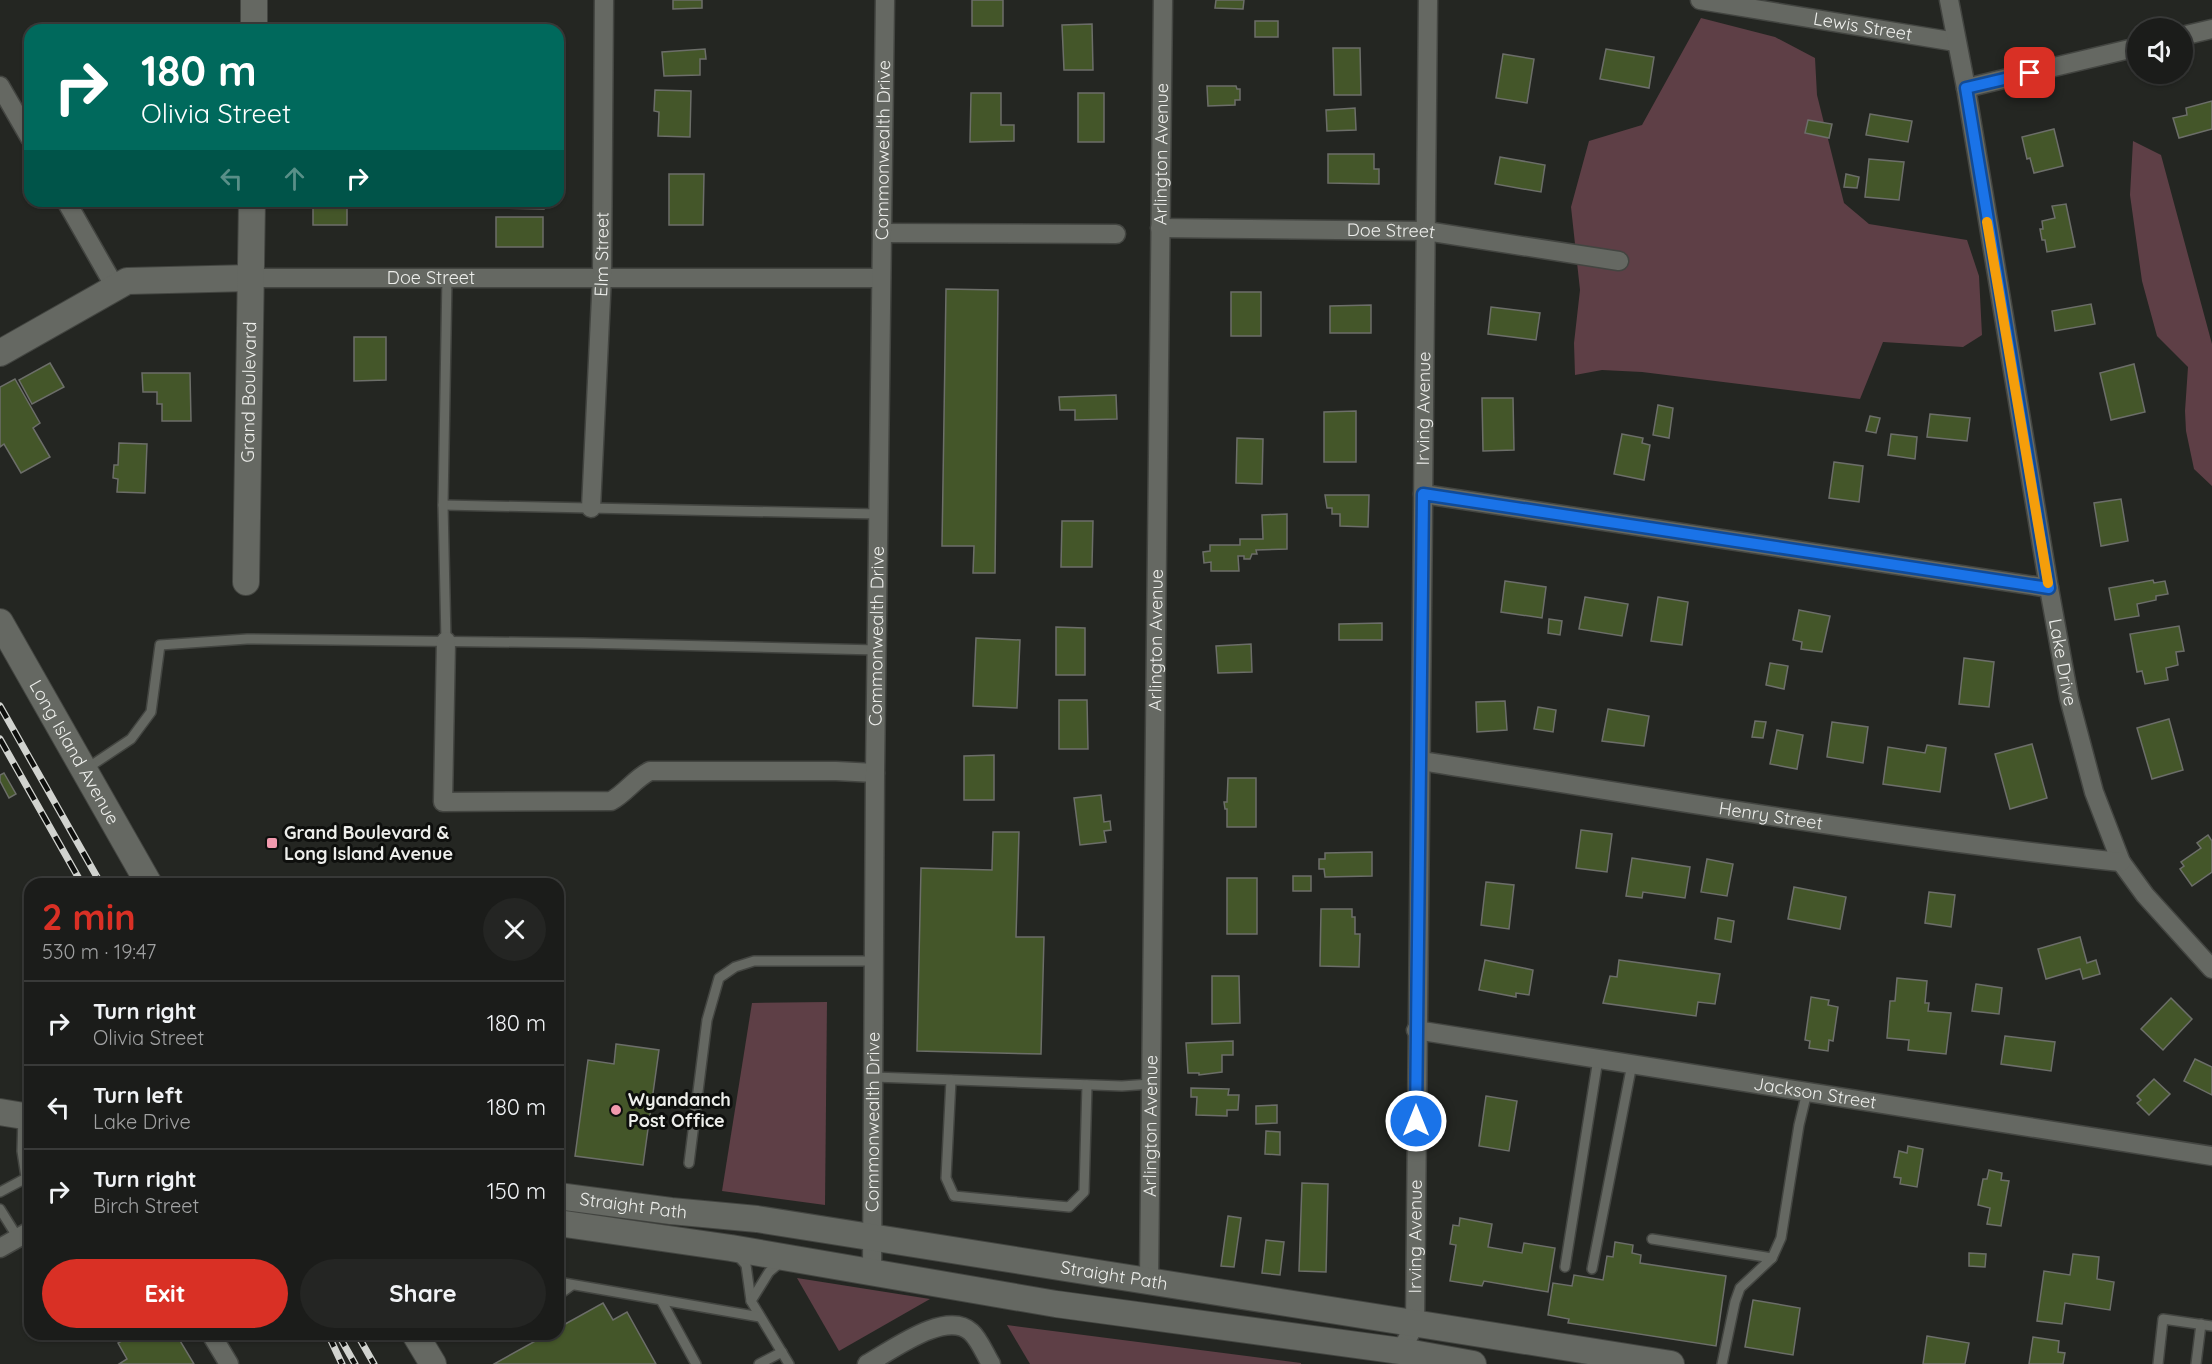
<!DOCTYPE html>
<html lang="en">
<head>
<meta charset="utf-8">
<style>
  :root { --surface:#1b1c1a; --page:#242523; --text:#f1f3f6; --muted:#a0a1a2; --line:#393a39; --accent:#d93025 }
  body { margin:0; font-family:Quicksand,sans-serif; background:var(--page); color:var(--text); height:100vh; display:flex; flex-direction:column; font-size:22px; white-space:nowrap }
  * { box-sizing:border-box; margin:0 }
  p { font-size:20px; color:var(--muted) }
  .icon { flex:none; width:33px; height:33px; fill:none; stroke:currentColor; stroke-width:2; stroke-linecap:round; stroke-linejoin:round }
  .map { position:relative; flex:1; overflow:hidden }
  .panel { position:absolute; left:24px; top:878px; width:540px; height:462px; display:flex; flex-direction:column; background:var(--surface); border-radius:18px; box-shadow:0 2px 4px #0004,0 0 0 2px var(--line) }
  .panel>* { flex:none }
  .hud { position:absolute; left:24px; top:24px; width:540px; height:183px; border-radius:18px; box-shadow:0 2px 4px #0004,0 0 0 2px var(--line); background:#00695c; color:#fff; overflow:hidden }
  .buttons { position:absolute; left:2127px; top:18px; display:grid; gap:12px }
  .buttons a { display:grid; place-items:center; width:66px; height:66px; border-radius:50%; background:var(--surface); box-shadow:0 2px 4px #0004,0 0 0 2px var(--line); font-size:30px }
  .pin { position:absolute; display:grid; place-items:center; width:51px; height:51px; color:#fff; margin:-26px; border-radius:12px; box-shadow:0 3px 9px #0006 }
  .me { position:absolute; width:66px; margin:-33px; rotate:0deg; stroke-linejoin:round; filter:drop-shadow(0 0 4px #0008) }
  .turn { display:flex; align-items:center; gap:21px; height:126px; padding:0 18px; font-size:27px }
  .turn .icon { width:78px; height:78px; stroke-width:2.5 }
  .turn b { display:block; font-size:42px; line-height:51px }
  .lanes { display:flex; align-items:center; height:57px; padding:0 18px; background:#0003; justify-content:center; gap:30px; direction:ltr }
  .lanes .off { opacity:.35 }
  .round { display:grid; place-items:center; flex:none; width:63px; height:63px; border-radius:32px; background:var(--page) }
  .head { display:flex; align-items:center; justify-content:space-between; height:102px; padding:0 18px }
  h1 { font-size:36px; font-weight:800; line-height:45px; color:var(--accent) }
  .action { display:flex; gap:12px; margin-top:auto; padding:12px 18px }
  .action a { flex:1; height:69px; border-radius:36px; background:var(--accent); color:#fff; font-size:24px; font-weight:800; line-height:69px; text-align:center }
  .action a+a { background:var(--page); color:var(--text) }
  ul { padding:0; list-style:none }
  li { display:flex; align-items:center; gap:18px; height:84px; padding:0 18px; border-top:2px solid var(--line) }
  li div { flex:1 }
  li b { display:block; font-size:22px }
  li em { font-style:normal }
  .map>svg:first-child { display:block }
</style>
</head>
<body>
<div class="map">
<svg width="2212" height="1364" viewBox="0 0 2212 1364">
  <rect width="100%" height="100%" fill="#242622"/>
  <g fill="#5e3f46">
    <path d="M1701,18L1775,37L1815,58L1817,95L1844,203L1869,224L1967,240L1979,276L1982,335L1963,347L1883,342L1860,399L1642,372L1602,370L1575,375L1574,343L1580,290L1571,207L1589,141L1642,125Z"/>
    <path d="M2133,141L2161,155L2212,344V486L2194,469L2186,431L2185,411L2188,367L2157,336L2142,281L2130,195Z"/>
    <path d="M827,1002L825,1205L722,1191L752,1003Z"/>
    <path d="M797,1278L930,1299L839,1351Z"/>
    <path d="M1007,1325L1301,1363V1364H1030Z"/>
  </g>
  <g fill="#445629" stroke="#6c6e69" stroke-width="1.5">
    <path d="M673,0H702V8L673,9Z"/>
    <rect x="972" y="0" width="31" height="26"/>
    <path d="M1216,0H1244L1243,9L1215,8Z"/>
    <rect x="1255" y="21" width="23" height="16"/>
    <path d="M1092,24L1093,70H1064L1062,25Z"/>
    <path d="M1333,48H1360L1361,95H1334Z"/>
    <path d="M705,49L706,59H700V75L664,76L662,52Z"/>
    <path d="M1606,49L1654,57L1649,88L1600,79Z"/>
    <path d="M1503,54L1534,59L1527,103L1496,98Z"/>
    <path d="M1207,86H1236L1237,89H1240V100H1235V105L1208,106Z"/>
    <path d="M655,90L691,91L690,137L658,136L659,112L654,111Z"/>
    <path d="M971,93H1001V125H1014V141L970,142Z"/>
    <rect x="1078" y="93" width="26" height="49"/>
    <path d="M2212,101V129L2179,138L2173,118L2187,115L2186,108Z"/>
    <path d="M1355,108L1356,130L1327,131L1326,110Z"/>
    <path d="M1870,114L1912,121L1908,142L1866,135Z"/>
    <path d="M1808,120L1832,124L1829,138L1805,133Z"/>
    <path d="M2054,129L2063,166L2034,173L2030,158L2027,159L2022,137Z"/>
    <path d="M1328,154H1374V169H1379V184L1328,183Z"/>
    <path d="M1500,157L1545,165L1541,192L1495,184Z"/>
    <path d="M1869,159L1904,162L1899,200L1865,197Z"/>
    <path d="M669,174H704L703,225H669Z"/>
    <path d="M1846,174L1859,177L1857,188L1844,187Z"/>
    <rect x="313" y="201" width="34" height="24"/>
    <path d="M498,201H544V209L498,208Z"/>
    <path d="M2066,204L2075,247L2047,252L2045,240H2042L2040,229H2043L2042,221L2055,218L2052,206Z"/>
    <rect x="496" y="217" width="47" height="30"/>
    <path d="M946,289L998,290L995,573H973L974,546H942Z"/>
    <rect x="1231" y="292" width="30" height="44"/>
    <path d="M2091,304L2095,324L2055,331L2052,311Z"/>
    <path d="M1371,305V333H1330V306Z"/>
    <path d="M1491,307L1540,313L1536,340L1488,334Z"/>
    <path d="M354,337H386V380L354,381Z"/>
    <path d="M50,363L64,387L32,404L19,380Z"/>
    <path d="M2134,364L2145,412L2111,420L2100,373Z"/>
    <path d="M142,373H190L191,421H162V404H157V392H143Z"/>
    <path d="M15,379L40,423L33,428L50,457L21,473L4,444L0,447V387Z"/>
    <path d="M1116,395L1117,419L1075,420V410H1060L1059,397Z"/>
    <path d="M1482,398H1513L1514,450L1483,451Z"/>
    <path d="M1658,405L1673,408L1669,438L1653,435Z"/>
    <path d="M1356,411V462H1324V412Z"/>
    <path d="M1930,414L1970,418L1967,441L1927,437Z"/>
    <path d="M1870,416L1880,418L1876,433L1866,431Z"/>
    <path d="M1622,434L1643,438L1642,443L1650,445L1644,480L1614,474Z"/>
    <path d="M1891,434L1917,437L1915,459L1888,455Z"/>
    <path d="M1237,438L1263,439L1262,484L1236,483Z"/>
    <path d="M119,443L147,444L145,493L117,492L118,479L113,478L114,465H118Z"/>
    <path d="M1834,462L1863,466L1859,502L1829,498Z"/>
    <path d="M1325,495H1369L1368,527L1340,526V514H1332V508H1327Z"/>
    <path d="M2121,499L2128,541L2101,546L2094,503Z"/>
    <path d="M1287,514V549L1256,550L1257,554H1252L1250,559H1244V556H1238L1239,571H1211V562L1204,563L1203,552L1210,551V545H1240V539H1263L1262,515Z"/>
    <path d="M1062,521H1093L1092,567H1061Z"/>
    <path d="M2153,580L2154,583L2165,581L2168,594L2156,596V600L2137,604L2139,616L2115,620L2109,588Z"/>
    <path d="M1505,581L1546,587L1542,618L1501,612Z"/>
    <path d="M1585,597L1628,604L1622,636L1579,629Z"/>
    <path d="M1658,597L1688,602L1682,645L1651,641Z"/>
    <path d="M1799,610L1830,616L1822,652L1801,649L1802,642L1793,640Z"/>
    <path d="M1549,619L1562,621L1560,635L1548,633Z"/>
    <path d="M1382,623V640H1339V624Z"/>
    <path d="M2179,626L2184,651L2176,652L2178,665L2166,668L2168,680L2145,684L2142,671L2137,672L2130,634Z"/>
    <path d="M1056,627L1085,628V675H1056Z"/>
    <path d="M976,638L1020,640L1017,708L973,706Z"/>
    <path d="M1251,644L1252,672L1218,673L1216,646Z"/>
    <path d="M1964,658L1994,662L1989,707L1959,704Z"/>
    <path d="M1770,663L1788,666L1784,689L1766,685Z"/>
    <path d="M1059,700H1087L1088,749H1059Z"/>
    <path d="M1505,701L1507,730L1477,732L1476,702Z"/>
    <path d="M1538,707L1556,710L1553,732L1534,729Z"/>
    <path d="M1608,709L1649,716L1644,746L1602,741Z"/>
    <path d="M2169,719L2183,770L2152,779L2137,728Z"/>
    <path d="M1755,721L1766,722L1763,738L1752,737Z"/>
    <path d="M1832,722L1868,727L1863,763L1827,757Z"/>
    <path d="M1777,730L1803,735L1797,769L1770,764Z"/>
    <path d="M2032,744L2047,798L2010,809L1995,754Z"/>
    <path d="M1927,745L1946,748L1940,792L1883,784L1888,747L1925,753Z"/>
    <path d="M994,755V800H964V756Z"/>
    <path d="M4,773L16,794L9,798L0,781V775Z"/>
    <path d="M1228,778H1256V827H1227V809H1225L1224,802H1227Z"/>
    <path d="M1101,795L1104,822L1110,821L1111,830L1104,831L1106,842L1080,845L1074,798Z"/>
    <path d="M1581,830L1612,834L1607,872L1576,868Z"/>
    <path d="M993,832H1019L1016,937H1044L1041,1054L917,1051L921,868L992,870Z"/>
    <path d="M2208,835L2212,841V872L2192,886L2180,869L2184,866L2181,862L2201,848L2197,843Z"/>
    <path d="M1372,852V876L1325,877L1324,869H1319V859H1325V853Z"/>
    <path d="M1632,858L1690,867L1685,898L1643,892L1642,898L1626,896Z"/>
    <path d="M1707,859L1733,864L1727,896L1701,892Z"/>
    <rect x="1293" y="876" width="18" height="15"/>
    <rect x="1227" y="878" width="30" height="56"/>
    <path d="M1486,882L1514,885L1509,929L1481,925Z"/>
    <path d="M1794,887L1846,897L1840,929L1788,919Z"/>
    <path d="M1929,892L1955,895L1951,927L1925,923Z"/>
    <path d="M1321,909H1352V917H1355V934H1360L1359,967L1320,966Z"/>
    <path d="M1718,918L1734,921L1731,942L1715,939Z"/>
    <path d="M2080,937L2087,963L2096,960L2100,974L2083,979L2080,969L2046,979L2038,949Z"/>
    <path d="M1485,960L1533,970L1529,995L1516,993V997L1479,990Z"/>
    <path d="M1619,960L1720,974L1715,1004L1698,1002L1696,1016L1603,1003L1610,976L1617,977Z"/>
    <path d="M1212,976H1239L1240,1023L1212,1024Z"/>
    <path d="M1897,978L1927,981L1925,1003H1929L1928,1011L1951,1013L1946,1054L1908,1050L1909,1040L1887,1038L1890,1001H1895Z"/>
    <path d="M1976,984L2002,988L1999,1014L1972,1011Z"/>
    <path d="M1811,997L1829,1000L1828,1005L1838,1007L1833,1041L1829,1040L1828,1051L1809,1048L1810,1041L1805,1040Z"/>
    <path d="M2171,998L2192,1019L2163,1050L2141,1029Z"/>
    <path d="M2005,1036L2055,1042L2051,1071L2001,1064Z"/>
    <path d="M1233,1041V1055H1222V1072L1199,1075V1073H1188L1186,1043Z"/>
    <path d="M616,1044L659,1050L643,1165L575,1156L588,1060L614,1064Z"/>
    <path d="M2195,1059L2212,1067V1095L2184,1081Z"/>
    <path d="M2154,1079L2170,1094L2149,1115L2137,1103L2141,1100L2137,1096Z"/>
    <path d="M1191,1088L1229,1089L1228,1095H1239L1238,1110H1227V1116L1196,1115L1197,1097H1191Z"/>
    <path d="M1486,1096L1517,1101L1509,1151L1479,1146Z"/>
    <path d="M1277,1105V1123L1256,1124V1106Z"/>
    <path d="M1266,1131L1280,1132V1155L1265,1154Z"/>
    <path d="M1908,1146L1923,1149L1917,1187L1900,1184L1901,1178L1894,1177L1899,1151L1907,1153Z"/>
    <path d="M1989,1170L2002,1173L2001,1180L2009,1181L2001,1226L1987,1224L1990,1208L1978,1205L1983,1179H1987Z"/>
    <path d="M1302,1183L1328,1184L1326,1272L1299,1271Z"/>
    <path d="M1228,1216L1241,1218L1234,1267L1221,1266Z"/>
    <path d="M1460,1218L1492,1224L1488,1247L1522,1253L1524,1243L1555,1248L1548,1292L1484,1281L1482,1286L1450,1281L1456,1245L1450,1244L1453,1225L1459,1226Z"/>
    <path d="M1266,1240L1284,1242L1280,1275L1262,1273Z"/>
    <path d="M1615,1242L1633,1245L1632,1253L1641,1255L1640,1263L1726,1276L1716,1346L1568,1323L1569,1319L1548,1315L1553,1283L1572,1286L1574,1275L1603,1280L1607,1256L1613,1257Z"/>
    <path d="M1969,1253L1986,1254L1985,1267L1969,1266Z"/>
    <path d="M2073,1254L2099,1257L2097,1279L2114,1282L2110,1310L2065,1303L2062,1324L2037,1321L2044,1271L2070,1275Z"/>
    <path d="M1753,1300L1800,1308L1793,1355L1745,1347Z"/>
    <path d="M603,1303L613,1320L627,1312L656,1364H494L548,1334H558V1328Z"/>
    <path d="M134,1334H176L194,1364H119L127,1359L118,1343Z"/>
    <path d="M1927,1336L1969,1343L1965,1364H1923Z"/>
    <path d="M2033,1337L2059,1341L2058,1352L2065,1353L2063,1364H2029Z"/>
  </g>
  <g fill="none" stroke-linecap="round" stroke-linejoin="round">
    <g stroke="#434541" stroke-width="12">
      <g id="lane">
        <path d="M443,505L879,514"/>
        <path d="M446,641L443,505L447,277"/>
        <path d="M86,769L131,739L151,712L160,645L247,639L583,643L878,650"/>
        <path d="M874,1077L1122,1086L1151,1084"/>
        <path d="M951,1080L946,1178L954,1196L1069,1207L1084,1192L1087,1085"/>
        <path d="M23,1116L22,1151L26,1177"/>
        <path d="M689,1163L707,1020L719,978L735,967L754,961H875"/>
        <path d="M0,1192L30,1176"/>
        <path d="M0,1209L18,1238"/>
        <path d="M1652,1239L1772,1258"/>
        <path d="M737,1255L746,1265L751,1301L789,1364"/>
        <path d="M1565,1267L1598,1059"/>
        <path d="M1592,1269L1632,1064"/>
        <path d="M558,1282L760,1317"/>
        <path d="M558,1295L572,1285"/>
        <path d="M661,1300L696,1364"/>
        <path d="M751,1301L769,1272L782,1261"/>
        <path d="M759,1364L782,1352"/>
        <path d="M1722,1364L1735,1302L1740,1288L1772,1258L1781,1238L1799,1125L1807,1092"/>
        <path d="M2158,1364L2163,1319L2212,1326"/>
        <path d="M2196,1364L2201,1324"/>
      </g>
    </g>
    <g stroke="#434541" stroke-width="21">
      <g id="street">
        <path id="s1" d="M1700,0L1956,42"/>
        <path id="s2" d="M1949,0L1966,88L2049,588L2069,698L2094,792L2121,862L2145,895L2212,969"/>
        <path d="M2182,36L2212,29"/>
        <path d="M0,86L30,138"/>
        <path d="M1966,88L2138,47"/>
        <path d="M66,201L115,287"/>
        <path id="s3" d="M1160,228L1426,231L1619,261"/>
        <path d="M882,233L1116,234"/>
        <path id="s4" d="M251,278H881"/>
        <path d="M1423,494L2049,588"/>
        <path id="s5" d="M591,508L602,276L604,0"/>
        <path d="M446,641L443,802L611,801C626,793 634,779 650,771H836L875,773"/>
        <path id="s6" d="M1421,761C1654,797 1887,838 2121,862"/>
        <path id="s7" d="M1416,1030L2212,1156"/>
        <path d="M0,1248L30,1231"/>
        <path id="s8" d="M872,1272L875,773L885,0"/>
        <path id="s9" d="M1149,1280L1163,0"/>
        <path d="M211,1334L229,1364"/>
        <path id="s10" d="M1401,1351L1415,1324C1417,882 1424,441 1428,0"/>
        <path d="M867,1364C891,1351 946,1309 971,1332C979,1339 985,1354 991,1364"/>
      </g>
    </g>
    <g stroke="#434541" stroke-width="28">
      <g id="secondary">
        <path d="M254,30V0"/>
        <path d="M0,353L127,281L251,278"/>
        <path id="s11" d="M246,582L252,201"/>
        <path id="s12" d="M0,622L149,884"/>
        <path d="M0,1112L30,1117"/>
        <path id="s13" d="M558,1196L671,1211L757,1219L1671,1364"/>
        <path d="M558,1223L731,1248L1056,1304L1401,1351L1473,1364"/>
        <path d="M415,1334L433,1364"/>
      </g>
    </g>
    <use href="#lane" stroke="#656862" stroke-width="9"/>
    <use href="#street" stroke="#656862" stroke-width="18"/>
    <use href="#secondary" stroke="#656862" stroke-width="26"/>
    <g stroke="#d1d3cf" stroke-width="7">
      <g id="rail">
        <path d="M0,706L101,884"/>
        <path d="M0,739L82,884"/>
        <path d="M328,1334L342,1364"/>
        <path d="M338,1334L355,1364"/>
        <path d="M357,1334L374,1364"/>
      </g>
    </g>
    <use href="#rail" stroke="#0e0f0d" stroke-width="4.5" stroke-dasharray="14" stroke-linecap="butt"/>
  </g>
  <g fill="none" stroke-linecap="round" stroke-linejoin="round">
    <g stroke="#114b97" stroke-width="15">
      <path id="route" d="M1416,1121L1423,494L2049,588L1966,88L2030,73"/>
    </g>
    <use href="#route" stroke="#1a73e8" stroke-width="10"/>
    <path stroke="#f59e0b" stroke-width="10" d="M1987,222L2048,583"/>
  </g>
  <g fill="#f29aae" stroke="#0e0f0d" stroke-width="2">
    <rect x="266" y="837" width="12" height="12" rx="3"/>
    <circle cx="616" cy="1110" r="6"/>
  </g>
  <g text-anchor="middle" stroke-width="6" stroke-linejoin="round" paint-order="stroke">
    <g font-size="18" fill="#edeeeb" stroke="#0e0f0d">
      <text dy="6" stroke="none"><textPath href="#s1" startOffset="165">Lewis Street</textPath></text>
      <text dy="6" stroke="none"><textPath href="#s8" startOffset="1122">Commonwealth Drive</textPath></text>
      <text dy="6" stroke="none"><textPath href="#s9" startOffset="1126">Arlington Avenue</textPath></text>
      <text dy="6" stroke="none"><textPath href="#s3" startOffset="231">Doe Street</textPath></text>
      <text dy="6" stroke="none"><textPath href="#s5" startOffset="254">Elm Street</textPath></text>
      <text dy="6" stroke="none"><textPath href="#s4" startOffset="180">Doe Street</textPath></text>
      <text dy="6" stroke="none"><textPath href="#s11" startOffset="190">Grand Boulevard</textPath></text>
      <text dy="6" stroke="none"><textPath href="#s10" startOffset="946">Irving Avenue</textPath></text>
      <text dy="6" stroke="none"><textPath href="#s8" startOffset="636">Commonwealth Drive</textPath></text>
      <text dy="6" stroke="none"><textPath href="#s9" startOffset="640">Arlington Avenue</textPath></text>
      <text dy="6" stroke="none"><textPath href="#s2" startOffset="672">Lake Drive</textPath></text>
      <text dy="6" stroke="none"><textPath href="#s12" startOffset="150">Long Island Avenue</textPath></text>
      <text dy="6" stroke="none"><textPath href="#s6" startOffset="354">Henry Street</textPath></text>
      <text dy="6" stroke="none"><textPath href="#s7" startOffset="404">Jackson Street</textPath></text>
      <text dy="6" stroke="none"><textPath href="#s8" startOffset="150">Commonwealth Drive</textPath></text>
      <text dy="6" stroke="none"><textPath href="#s9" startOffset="154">Arlington Avenue</textPath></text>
      <text dy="6" stroke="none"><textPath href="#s13" startOffset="76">Straight Path</textPath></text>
      <text dy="6" stroke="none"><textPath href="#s10" startOffset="118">Irving Avenue</textPath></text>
      <text dy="6" stroke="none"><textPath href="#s13" startOffset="562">Straight Path</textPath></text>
    </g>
    <g font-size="18" font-weight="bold" fill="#edeeeb" stroke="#0e0f0d" text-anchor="start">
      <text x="284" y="839">Grand Boulevard &amp;<tspan x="284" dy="21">Long Island Avenue</tspan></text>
      <text x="628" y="1106">Wyandanch<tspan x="628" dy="21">Post Office</tspan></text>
    </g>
  </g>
</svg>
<div class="buttons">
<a><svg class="icon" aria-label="sound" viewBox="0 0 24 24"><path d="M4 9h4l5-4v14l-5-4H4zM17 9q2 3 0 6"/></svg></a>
</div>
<div class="pin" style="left:2030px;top:73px;background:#d93025"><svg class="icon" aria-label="arrive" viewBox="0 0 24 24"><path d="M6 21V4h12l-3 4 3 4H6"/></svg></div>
<svg class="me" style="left:1416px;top:1121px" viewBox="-20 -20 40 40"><circle r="17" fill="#1a73e8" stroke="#fff" stroke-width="3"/><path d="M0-11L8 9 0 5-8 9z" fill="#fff"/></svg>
<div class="hud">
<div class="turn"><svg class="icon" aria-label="right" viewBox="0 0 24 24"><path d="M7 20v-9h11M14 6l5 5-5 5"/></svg><div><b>180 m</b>Olivia Street</div></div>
<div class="lanes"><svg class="icon off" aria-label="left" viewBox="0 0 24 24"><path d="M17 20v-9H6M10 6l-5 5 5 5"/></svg><svg class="icon off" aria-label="ahead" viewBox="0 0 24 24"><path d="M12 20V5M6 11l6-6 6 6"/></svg><svg class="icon" aria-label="right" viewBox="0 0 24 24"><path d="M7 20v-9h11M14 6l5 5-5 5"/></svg></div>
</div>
<section class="panel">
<div class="head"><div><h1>2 min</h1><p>530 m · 19:47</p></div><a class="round"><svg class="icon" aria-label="close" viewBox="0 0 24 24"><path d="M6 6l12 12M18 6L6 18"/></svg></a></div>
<ul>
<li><svg class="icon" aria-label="right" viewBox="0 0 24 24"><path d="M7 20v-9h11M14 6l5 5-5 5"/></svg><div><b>Turn right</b><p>Olivia Street</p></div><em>180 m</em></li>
<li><svg class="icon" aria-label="left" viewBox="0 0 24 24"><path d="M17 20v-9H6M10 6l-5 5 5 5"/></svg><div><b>Turn left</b><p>Lake Drive</p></div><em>180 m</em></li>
<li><svg class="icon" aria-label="right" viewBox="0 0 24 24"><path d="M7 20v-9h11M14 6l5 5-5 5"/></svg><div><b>Turn right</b><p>Birch Street</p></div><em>150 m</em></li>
</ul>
<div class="action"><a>Exit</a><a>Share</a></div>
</section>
</div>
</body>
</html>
